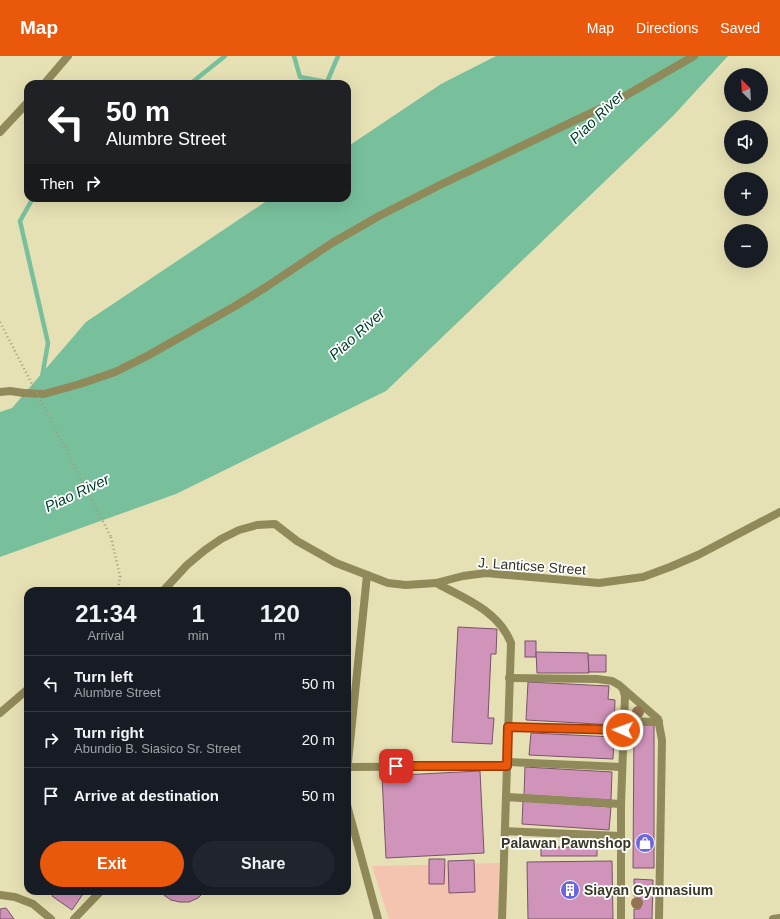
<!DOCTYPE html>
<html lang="en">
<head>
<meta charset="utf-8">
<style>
  :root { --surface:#171b24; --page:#20242c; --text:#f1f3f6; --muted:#9ea1a6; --line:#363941; --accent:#ea580c }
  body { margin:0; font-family:Arial,sans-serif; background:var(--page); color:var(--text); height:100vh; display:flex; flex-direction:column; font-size:15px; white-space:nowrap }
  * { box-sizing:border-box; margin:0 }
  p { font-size:13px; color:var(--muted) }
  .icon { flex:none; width:22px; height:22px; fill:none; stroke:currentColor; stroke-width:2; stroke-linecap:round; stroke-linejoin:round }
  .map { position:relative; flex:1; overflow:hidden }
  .details { position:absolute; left:24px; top:531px; width:327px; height:308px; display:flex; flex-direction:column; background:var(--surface); border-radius:12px; box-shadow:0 4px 16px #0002 }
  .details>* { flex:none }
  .top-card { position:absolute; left:24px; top:24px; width:327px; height:122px; border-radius:12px; box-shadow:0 4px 16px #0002; background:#202124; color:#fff; overflow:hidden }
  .needle { width:26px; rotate:336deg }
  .controls { position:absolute; left:724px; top:12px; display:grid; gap:8px }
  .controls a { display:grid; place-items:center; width:44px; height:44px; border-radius:50%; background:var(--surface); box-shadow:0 4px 16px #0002; font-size:20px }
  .pin { position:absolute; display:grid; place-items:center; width:34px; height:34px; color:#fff; margin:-17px; border-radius:8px; box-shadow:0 2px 6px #0006 }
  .me { position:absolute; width:44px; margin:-22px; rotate:272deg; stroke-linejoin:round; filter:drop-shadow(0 0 3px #0008) }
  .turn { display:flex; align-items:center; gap:14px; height:84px; padding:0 16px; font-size:18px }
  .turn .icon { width:52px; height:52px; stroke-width:2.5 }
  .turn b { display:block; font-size:28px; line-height:34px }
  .then { display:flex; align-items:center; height:38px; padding:0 16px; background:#0003; gap:8px; font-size:15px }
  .eta { display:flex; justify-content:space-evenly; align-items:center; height:68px; text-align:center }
  .eta b { font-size:24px; font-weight:600; line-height:28px }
  .button { display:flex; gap:8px; margin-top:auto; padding:8px 16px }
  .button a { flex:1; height:46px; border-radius:24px; background:var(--accent); color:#fff; font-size:16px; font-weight:600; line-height:46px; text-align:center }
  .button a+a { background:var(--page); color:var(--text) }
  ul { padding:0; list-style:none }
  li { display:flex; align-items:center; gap:12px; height:56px; padding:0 16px; border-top:1px solid var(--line) }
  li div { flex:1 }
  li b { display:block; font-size:15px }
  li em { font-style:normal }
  header { display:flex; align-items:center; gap:24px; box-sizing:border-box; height:56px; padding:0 20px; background:var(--accent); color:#fff }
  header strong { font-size:19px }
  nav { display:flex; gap:22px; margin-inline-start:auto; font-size:14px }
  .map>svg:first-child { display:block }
</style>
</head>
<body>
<header>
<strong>Map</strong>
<nav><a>Map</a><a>Directions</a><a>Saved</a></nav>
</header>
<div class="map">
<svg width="780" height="863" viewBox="0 0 780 863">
  <rect width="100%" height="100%" fill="#e6e1b4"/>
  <path fill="#f5c4b1" d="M499,807L498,863H389L372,810Z"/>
  <path fill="#78c09c" d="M496,0H728L673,60L386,335L176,438L0,501V356L12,352L86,266L271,142H347V91L441,28Z"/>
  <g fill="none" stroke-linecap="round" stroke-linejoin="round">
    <g stroke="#78c09c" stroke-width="4.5">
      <path d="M294,0L300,21L327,26L338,0"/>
      <path d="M190,28L225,0"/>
      <path d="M33,142L20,165L48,287L42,321"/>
    </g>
  </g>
  <g fill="#d093ba" stroke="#78536a">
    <path d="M458,571L497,573L496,598H491L488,662H494L492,688L452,686Z"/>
    <rect x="525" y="585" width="11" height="16"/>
    <path d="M536,596L588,597L589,617H537Z"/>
    <path d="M588,599H606V616H589Z"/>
    <path d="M528,626L609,630L608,643L615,644L614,669L526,664Z"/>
    <path d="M634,669H654V812H633Z"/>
    <path d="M531,677L614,681L613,703L529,699Z"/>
    <path d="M525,711L612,716L611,744L524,739Z"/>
    <path d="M480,715L484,797L386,802L382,720Z"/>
    <path d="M523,745L611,751L609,774L522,768Z"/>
    <rect x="541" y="791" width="56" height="9"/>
    <path d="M429,803H445L444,828H429Z"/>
    <path d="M474,804L475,836L449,837L448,805Z"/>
    <path d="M612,805L613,863H528L527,806Z"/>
    <path d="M634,823L653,824L652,863H634V853H640V840H634Z"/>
    <path d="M55,835H85L72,854L52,840Z"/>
    <path d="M161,835H205L198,842L189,846H180L171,844L164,839Z"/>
    <path d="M6,852L14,863H0V853Z"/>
  </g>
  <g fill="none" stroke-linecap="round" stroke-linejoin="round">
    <path stroke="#a19d7b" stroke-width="2.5" stroke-dasharray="1 3" stroke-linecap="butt" d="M111,481L120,520L118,535"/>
    <g stroke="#908959" stroke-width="8">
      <path d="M509,622L597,623L612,625L619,629L658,663L662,684L659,863"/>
      <path d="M624,665L659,666"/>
      <path d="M508,671L623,674"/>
      <path d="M507,706L622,711"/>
      <path d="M506,741L621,748"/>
      <path d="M505,775L621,780"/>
      <path d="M0,839L15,841L33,848L51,863"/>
      <path d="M773,863L780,862"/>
    </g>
    <g stroke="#908959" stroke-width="8">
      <path d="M24,337L44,338L80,328L115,316L149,299L237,249L266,231L332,187L379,160L440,129L618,44L694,0"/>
      <path d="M436,527C464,542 499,555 511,587L502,863"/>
      <path d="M347,711L507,710"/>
      <path d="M347,716L367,519"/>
      <path d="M347,749L378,863"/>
      <path d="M74,863L101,835"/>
      <path d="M621,863V748L625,640L623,633"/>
    </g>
    <g stroke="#908959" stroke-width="8">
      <path d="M44,28L68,0"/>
      <path d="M0,76L28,46"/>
      <path d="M0,336L10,335L24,337"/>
      <path d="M163,535L187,509L205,494L221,483L239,474L257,469L275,468L297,485L336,507L388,527L406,529L436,527L463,520L486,517L599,527L643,521L670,511L698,499L780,456"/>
      <path d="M0,657L28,633"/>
    </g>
    <path stroke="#a19d7b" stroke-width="2.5" stroke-dasharray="1 3" stroke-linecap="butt" d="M0,266L111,481"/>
  </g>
  <g fill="#957251">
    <circle cx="638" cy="656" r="6"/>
    <circle cx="637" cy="847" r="6"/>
  </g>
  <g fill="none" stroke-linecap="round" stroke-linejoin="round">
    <g stroke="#983908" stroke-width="10">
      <path id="route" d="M396,710H507L508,671L623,674"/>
    </g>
    <use href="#route" stroke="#ea580c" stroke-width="7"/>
  </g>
  <defs>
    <g id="shop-disc" transform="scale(1)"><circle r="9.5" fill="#6b65df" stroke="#fff"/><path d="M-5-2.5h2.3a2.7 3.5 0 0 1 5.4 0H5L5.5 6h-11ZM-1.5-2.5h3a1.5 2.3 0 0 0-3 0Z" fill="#fff"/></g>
    <g id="building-disc" transform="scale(1)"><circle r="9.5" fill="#6b65df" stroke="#fff"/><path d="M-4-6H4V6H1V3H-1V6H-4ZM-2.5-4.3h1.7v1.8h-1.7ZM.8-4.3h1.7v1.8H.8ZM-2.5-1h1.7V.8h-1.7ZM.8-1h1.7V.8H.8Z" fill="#fff"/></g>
  </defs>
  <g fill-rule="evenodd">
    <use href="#shop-disc" x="645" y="787"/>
    <use href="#building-disc" x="570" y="834"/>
  </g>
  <g text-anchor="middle" stroke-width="3.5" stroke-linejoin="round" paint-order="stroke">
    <g font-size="14" fill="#383624" stroke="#fff">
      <text transform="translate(532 510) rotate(4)" y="5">J. Lanticse Street</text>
    </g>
    <g font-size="14" font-weight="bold" fill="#383624" stroke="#fff" text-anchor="end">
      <text x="631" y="792">Palawan Pawnshop</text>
      <text x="584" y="839" text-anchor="start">Siayan Gymnasium</text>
    </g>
    <g font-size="15" font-style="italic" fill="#014029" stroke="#fff">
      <text transform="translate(597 61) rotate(-44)" y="5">Piao River</text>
      <text transform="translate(357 278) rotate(-42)" y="5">Piao River</text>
      <text transform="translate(77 437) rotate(-25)" y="5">Piao River</text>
    </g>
  </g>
</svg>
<div class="controls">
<a><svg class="needle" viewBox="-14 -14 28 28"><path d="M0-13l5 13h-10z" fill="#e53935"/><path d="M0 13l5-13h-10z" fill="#9ea1a6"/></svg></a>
<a><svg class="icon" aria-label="sound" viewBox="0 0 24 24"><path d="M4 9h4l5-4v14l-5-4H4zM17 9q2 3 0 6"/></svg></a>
<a>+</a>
<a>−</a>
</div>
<div class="pin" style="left:396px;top:710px;background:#d93025"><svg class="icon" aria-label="arrive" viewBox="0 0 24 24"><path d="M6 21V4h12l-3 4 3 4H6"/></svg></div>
<svg class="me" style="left:623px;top:674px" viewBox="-20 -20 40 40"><circle r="17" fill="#ea580c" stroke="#fff" stroke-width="3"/><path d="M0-11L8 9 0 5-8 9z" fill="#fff"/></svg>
<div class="top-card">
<div class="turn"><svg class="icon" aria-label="left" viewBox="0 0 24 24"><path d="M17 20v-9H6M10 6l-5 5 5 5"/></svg><div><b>50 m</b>Alumbre Street</div></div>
<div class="then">Then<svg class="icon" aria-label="right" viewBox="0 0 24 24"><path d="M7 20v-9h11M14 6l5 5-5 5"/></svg></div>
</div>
<section class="details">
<div class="eta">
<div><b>21:34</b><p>Arrival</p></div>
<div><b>1</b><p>min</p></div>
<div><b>120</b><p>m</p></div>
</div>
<ul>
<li><svg class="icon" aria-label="left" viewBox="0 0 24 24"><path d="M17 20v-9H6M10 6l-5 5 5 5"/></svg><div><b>Turn left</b><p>Alumbre Street</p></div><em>50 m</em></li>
<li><svg class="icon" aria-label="right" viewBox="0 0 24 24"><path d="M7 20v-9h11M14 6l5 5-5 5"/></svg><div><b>Turn right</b><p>Abundio B. Siasico Sr. Street</p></div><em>20 m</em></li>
<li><svg class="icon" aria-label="arrive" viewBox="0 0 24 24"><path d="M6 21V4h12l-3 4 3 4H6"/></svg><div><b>Arrive at destination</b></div><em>50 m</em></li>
</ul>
<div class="button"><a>Exit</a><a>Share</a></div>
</section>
</div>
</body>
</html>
